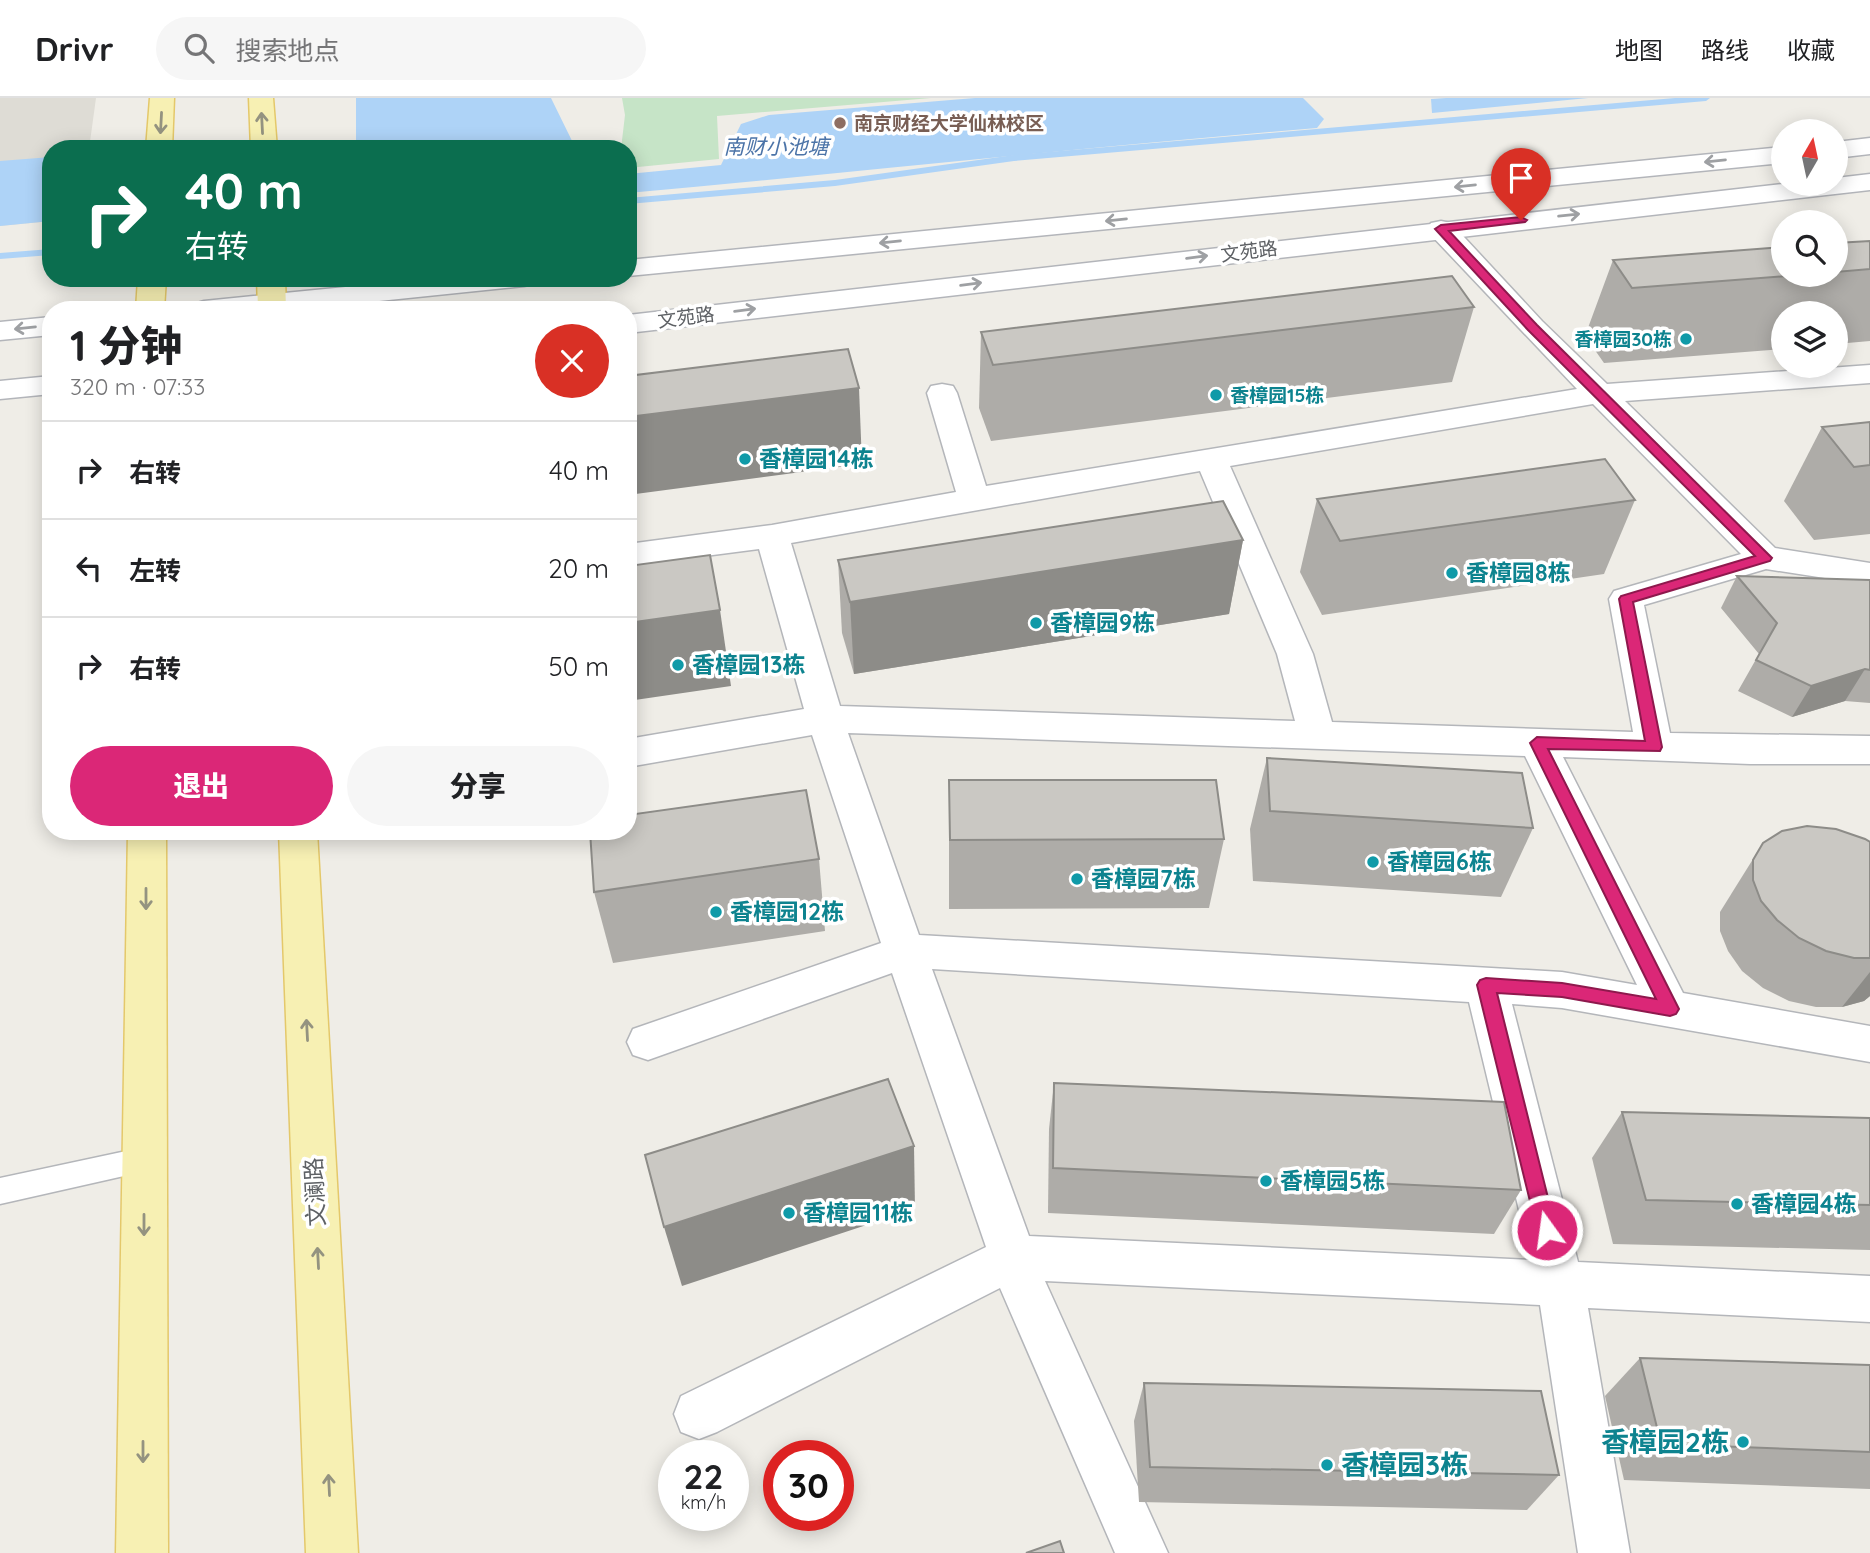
<!DOCTYPE html>
<html lang="zh">
<head>
<meta charset="utf-8">
<style>
  :root { --surface:#fff; --page:#f6f6f6; --text:#202124; --muted:#757577; --line:#e0e0e0; --accent:#db2777 }
  body { margin:0; font-family:Quicksand,"Noto Sans SC",sans-serif; background:var(--page); color:var(--text); height:100vh; display:flex; flex-direction:column; font-size:26px; white-space:nowrap }
  * { box-sizing:border-box; margin:0 }
  p { font-size:23px; color:var(--muted) }
  .icon { flex:none; width:38px; height:38px; fill:none; stroke:currentColor; stroke-width:2; stroke-linecap:round; stroke-linejoin:round }
  .map { position:relative; flex:1; overflow:hidden }
  .drawer { position:absolute; left:42px; top:203px; width:595px; height:539px; display:flex; flex-direction:column; background:var(--surface); border-radius:28px; box-shadow:0 4px 18px #0003 }
  .drawer>* { flex:none }
  .banner { position:absolute; left:42px; top:42px; width:595px; height:147px; border-radius:28px; box-shadow:0 4px 18px #0003; background:#0b6e4f; color:#fff; overflow:hidden }
  .needle { width:46px; rotate:9deg }
  .controls { position:absolute; left:1771px; top:21px; display:grid; gap:14px }
  .controls a { display:grid; place-items:center; width:77px; height:77px; border-radius:50%; background:var(--surface); box-shadow:0 4px 18px #0003; font-size:35px }
  .speed { position:absolute; left:658px; top:1342px; display:flex; gap:14px; font-size:35px; font-weight:700; text-align:center }
  .speed>* { display:grid; place-content:center; width:91px; height:91px; border-radius:50%; background:var(--surface); box-shadow:0 4px 18px #0003; line-height:1 }
  .speed small { font-size:18px; font-weight:400 }
  .speed .limit { border:10px solid #d22; background:#fff; color:#111 }
  .pin { position:absolute; display:grid; place-items:center; width:60px; height:60px; color:#fff; margin:-72px -30px; border-radius:50% 50% 50% 0; rotate:-45deg; box-shadow:0 0 7px #0007 }
  .pin .icon { rotate:45deg }
  .me { position:absolute; width:77px; margin:-38px; rotate:346deg; stroke-linejoin:round; filter:drop-shadow(0 0 5px #0008) }
  .turn { display:flex; align-items:center; gap:24px; height:147px; padding:0 28px; font-size:32px }
  .turn .icon { width:91px; height:91px; stroke-width:2.5 }
  .turn b { display:block; font-size:49px; line-height:60px }
  .round { display:grid; place-items:center; flex:none; width:74px; height:74px; border-radius:37px; background:var(--page) }
  .summary { display:flex; align-items:center; justify-content:space-between; height:119px; padding:0 28px }
  h1 { font-size:42px; font-weight:800; line-height:52px }
  .primary-button { display:flex; gap:14px; margin-top:auto; padding:14px 28px }
  .primary-button a { flex:1; height:80px; border-radius:42px; background:var(--accent); color:#fff; font-size:28px; font-weight:800; line-height:80px; text-align:center }
  .primary-button a+a { background:var(--page); color:var(--text) }
  ul { padding:0; list-style:none }
  li { display:flex; align-items:center; gap:21px; height:98px; padding:0 28px; border-top:2px solid var(--line) }
  li div { flex:1 }
  li b { display:block; font-size:26px }
  li em { font-style:normal }
  header { display:flex; align-items:center; gap:42px; box-sizing:border-box; height:98px; padding:0 35px; background:var(--surface); border-bottom:2px solid var(--line) }
  header strong { font-size:33px }
  nav { display:flex; gap:38px; margin-inline-start:auto; font-size:24px }
  .search { width:490px; height:63px; background:var(--page); display:flex; align-items:center; gap:18px; box-sizing:border-box; padding:0 24px; border-radius:38px; color:var(--muted); font-size:26px }
  .map>svg:first-child { display:block }
</style>
</head>
<body>
<header>
<strong>Drivr</strong>
<div class="search"><svg class="icon" aria-label="search" viewBox="0 0 24 24"><circle cx="10" cy="10" r="6"/><path d="M15 15l6 6"/></svg>搜索地点</div>
<nav><a>地图</a><a>路线</a><a>收藏</a></nav>
</header>
<div class="map">
<svg width="1870" height="1455" viewBox="0 0 1870 1455">
  <rect width="100%" height="100%" fill="#efede7"/>
  <path fill="#dedcd5" d="M0,0H96L89,51H51V123L0,128Z"/>
  <path fill="#c6e4c7" d="M622,0H931L717,18L719,61L628,70V51H621L625,17Z"/>
  <g fill="#aed3f7">
    <path d="M356,0H551L576,51H352L356,48Z"/>
    <path d="M975,0H1303L1324,21L1317,30C1087,49 858,74 628,95V76L721,67L741,26L769,17Z"/>
    <path d="M1446,0H1588L1432,15L1431,1Z"/>
    <path d="M51,59V123L0,128V63Z"/>
  </g>
  <g fill="none" stroke-linecap="round" stroke-linejoin="round">
    <g fill="#aed3f7" fill-rule="evenodd">
      <path d="M1675,0H1710L1706,3L1014,63L835,88L628,106V100L835,82L1014,57Z"/>
      <path d="M51,151V157L0,161V155Z"/>
    </g>
    <g stroke="#b4b6ba" stroke-width="3">
      <path id="lane" d="M145,1049L155,1053L159,1062L155,1071L0,1106V1080Z"/>
    </g>
    <g stroke="#b4b6ba" stroke-width="3">
      <path id="street" d="M1441,123L1451,125L1542,223L1607,286L1870,267V285L1625,303L1775,450L1870,465V487L1766,471L1644,507L1670,635L1870,638V666H1750L1563,659L1683,895L1870,928V964L1562,910L1512,906L1578,1164L1870,1178V1224L1588,1210L1630,1455H1578L1540,1207L1045,1183L1168,1455H1115L1000,1190L717,1334L699,1341L681,1334L674,1316L681,1298L986,1149L892,875L648,962L633,957L627,944L633,931L881,845L812,637L628,669V641L804,611L759,451L628,468V446L772,427L956,394L927,295L931,288L942,286L953,288L957,295L986,388L1577,291L1431,137L1427,131L1431,125ZM1593,306L1741,456L1614,493L1609,501L1633,634L1332,624L1313,556L1230,368ZM1200,373L1277,556L1295,623L840,608L791,445ZM848,635L1525,658L1637,887L1562,874L919,837ZM932,871L1469,904L1531,1162L1029,1138Z"/>
    </g>
    <g stroke="#b3b5ba" stroke-width="3">
      <g id="secondary">
        <path d="M1870,40V56L1836,60V44Z"/>
        <path d="M1783,49V65L628,178V162Z"/>
        <path d="M1870,76V92L628,235V217L1783,86H1836V80Z"/>
        <path d="M437,180H538L534,186L524,188L292,212H190L194,206L204,203Z"/>
        <path d="M51,219V237L0,242V224Z"/>
        <path d="M51,278V296L0,301V283Z"/>
      </g>
    </g>
    <g stroke="#e4c86a" stroke-width="3">
      <g id="primary">
        <path d="M150,0H174L172,51H146Z"/>
        <path d="M249,0H273L277,51H251Z"/>
        <path d="M138,180H166L164,212H136Z"/>
        <path d="M257,180H285L286,212H258Z"/>
        <path d="M128,733H166L168,1455H116Z"/>
        <path d="M279,733H317L358,1455H306Z"/>
      </g>
    </g>
    <use href="#lane" fill="#fff" fill-rule="evenodd"/>
    <use href="#street" fill="#fff" fill-rule="evenodd"/>
    <use href="#secondary" fill="#fff" fill-rule="evenodd"/>
    <use href="#primary" fill="#f7f0b3" fill-rule="evenodd"/>
  </g>
  <g fill="#aeaca8">
    <path d="M1870,143V243L1836,246V215H1783V251L1604,265L1585,238L1613,162L1783,177H1836V145Z"/>
    <path d="M1474,209L1452,284L991,343L979,310L981,234Z"/>
    <path d="M1870,324V436L1814,442L1784,403L1822,329Z"/>
    <path d="M1317,401L1635,402L1604,476L1322,517L1300,474Z"/>
    <path d="M1243,442L1229,516L854,576L842,535L838,462Z"/>
    <path d="M1737,478L1870,482V605L1845,603L1792,619L1738,593L1759,556L1721,510Z"/>
    <path d="M1267,660L1533,730L1501,799L1253,783L1250,731Z"/>
    <path d="M949,682L1224,741L1209,810L949,811Z"/>
    <path d="M1870,744V898L1864,903L1842,909H1816L1789,903L1763,890L1742,873L1728,853L1720,833V814L1763,745Z"/>
    <path d="M819,761L825,833L613,865L594,794Z"/>
    <path d="M1054,985L1521,1092L1494,1136L1048,1115L1049,1031Z"/>
    <path d="M1622,1014L1870,1020V1152L1613,1146L1592,1060Z"/>
    <path d="M1640,1260L1870,1267V1391L1624,1382L1605,1298Z"/>
    <path d="M1144,1285L1559,1377L1527,1412L1139,1404L1134,1323Z"/>
  </g>
  <g fill="#8d8c88">
    <path d="M859,290L862,366L628,397V319Z"/>
    <path d="M1243,442L1229,516L854,576L850,504Z"/>
    <path d="M720,512L731,588L628,603V525Z"/>
    <path d="M1865,571L1845,603L1792,619L1811,588Z"/>
    <path d="M1870,874V898L1864,903L1842,909Z"/>
    <path d="M914,1048L915,1111L682,1188L664,1129Z"/>
  </g>
  <g fill="#cac8c3" stroke="#8d8c88" stroke-width="2">
    <path d="M1870,143V171L1836,174V145Z"/>
    <path d="M1783,149V177H1800L1632,190L1613,162Z"/>
    <path d="M1452,178L1474,209L993,267L981,234Z"/>
    <path d="M848,251L859,290L628,319V278Z"/>
    <path d="M1870,324V367L1854,369L1822,329Z"/>
    <path d="M1605,361L1635,402L1340,443L1317,401Z"/>
    <path d="M1223,403L1243,442L850,504L838,462Z"/>
    <path d="M710,457L720,512L628,525V468Z"/>
    <path d="M1737,478L1870,482V572L1865,571L1811,588L1756,562L1777,525Z"/>
    <path d="M1267,660L1522,675L1533,730L1270,713Z"/>
    <path d="M949,682H1216L1224,741L950,742Z"/>
    <path d="M806,692L819,761L594,794L590,733H628V717Z"/>
    <path d="M1807,728L1836,731L1865,741L1870,744V860H1854L1826,853L1799,840L1777,822L1761,803L1753,782V762L1763,745L1782,733Z"/>
    <path d="M888,981L914,1048L664,1129L645,1057Z"/>
    <path d="M1054,985L1504,1004L1521,1092L1053,1070Z"/>
    <path d="M1622,1014L1870,1020V1107L1646,1102Z"/>
    <path d="M1640,1260L1870,1267V1354L1661,1346Z"/>
    <path d="M1144,1285L1541,1293L1559,1377L1150,1369Z"/>
    <path d="M1060,1443L1064,1455H1026Z"/>
  </g>
  <defs><path id="oneway-shaft" d="M-6 0H5M1.5-3L5.5 0L1.5 3" fill="none" stroke-width="1.6" stroke-linecap="round" stroke-linejoin="round" transform="scale(1.75)"/></defs>
  <g stroke="#949380">
    <use href="#oneway-shaft" transform="translate(161 25) rotate(93)"/>
    <use href="#oneway-shaft" transform="translate(262 25) rotate(-93)"/>
    <use href="#oneway-shaft" transform="translate(146 801) rotate(90)"/>
    <use href="#oneway-shaft" transform="translate(307 932) rotate(-93)"/>
    <use href="#oneway-shaft" transform="translate(144 1127) rotate(90)"/>
    <use href="#oneway-shaft" transform="translate(318 1160) rotate(-93)"/>
    <use href="#oneway-shaft" transform="translate(143 1354) rotate(90)"/>
    <use href="#oneway-shaft" transform="translate(329 1387) rotate(-93)"/>
  </g>
  <g stroke="#9ea0a3">
    <use href="#oneway-shaft" transform="translate(1715 63) rotate(174)"/>
    <use href="#oneway-shaft" transform="translate(1465 88) rotate(174)"/>
    <use href="#oneway-shaft" transform="translate(1569 117) rotate(-6)"/>
    <use href="#oneway-shaft" transform="translate(1116 122) rotate(174)"/>
    <use href="#oneway-shaft" transform="translate(890 144) rotate(174)"/>
    <use href="#oneway-shaft" transform="translate(1197 159) rotate(-7)"/>
    <use href="#oneway-shaft" transform="translate(971 186) rotate(-7)"/>
    <use href="#oneway-shaft" transform="translate(745 212) rotate(-7)"/>
    <use href="#oneway-shaft" transform="translate(25 230) rotate(174)"/>
  </g>
  <path fill="#db2777" stroke="#8e194d" stroke-width="2" d="M1521,119L1527,122L1525,124L1449,133L1537,227L1772,460L1770,463L1633,504L1662,649L1660,653L1548,651L1679,911L1676,916L1670,918L1562,899L1497,895L1556,1132L1554,1138L1547,1141L1540,1138L1537,1132L1477,887L1480,882L1486,880L1562,885L1656,901L1530,645L1537,639L1645,643L1619,501L1621,498L1755,458L1528,232L1435,131L1441,127Z"/>
  <circle fill="#8d6e63" stroke="#fff" stroke-width="2.5" cx="840" cy="25" r="7"/>
  <g fill="#0f9aa8" stroke="#fff" stroke-width="2.5">
    <circle cx="1686" cy="241" r="7"/>
    <circle cx="1216" cy="297" r="7"/>
    <circle cx="745" cy="361" r="7"/>
    <circle cx="1452" cy="475" r="7"/>
    <circle cx="1036" cy="525" r="7"/>
    <circle cx="678" cy="567" r="7"/>
    <circle cx="1373" cy="764" r="7"/>
    <circle cx="1077" cy="781" r="7"/>
    <circle cx="716" cy="814" r="7"/>
    <circle cx="1266" cy="1083" r="7"/>
    <circle cx="1737" cy="1106" r="7"/>
    <circle cx="789" cy="1115" r="7"/>
    <circle cx="1743" cy="1344" r="7"/>
    <circle cx="1327" cy="1367" r="7"/>
  </g>
  <g text-anchor="middle" stroke-width="7" stroke-linejoin="round" paint-order="stroke">
    <g font-size="19" font-weight="bold" fill="#785e54" stroke="#fff" text-anchor="start">
      <text x="854" y="32">南京财经大学仙林校区</text>
    </g>
    <g font-size="19" fill="#5e6165" stroke="#fff">
      <text transform="translate(1249 153) rotate(-7)" y="7">文苑路</text>
      <text transform="translate(686 219) rotate(-7)" y="7">文苑路</text>
    </g>
    <g font-size="19" font-weight="bold" fill="#0d838f" stroke="#fff" text-anchor="end">
      <text x="1672" y="248">香樟园30栋</text>
      <text x="1230" y="304" text-anchor="start">香樟园15栋</text>
    </g>
    <g font-size="21" font-style="italic" fill="#4c74a8" stroke="#fff">
      <text x="776" y="56">南财小池塘</text>
    </g>
    <g font-size="23" font-weight="bold" fill="#0d838f" stroke="#fff" text-anchor="start">
      <text x="759" y="369">香樟园14栋</text>
      <text x="1466" y="483">香樟园8栋</text>
      <text x="1050" y="533">香樟园9栋</text>
      <text x="692" y="575">香樟园13栋</text>
      <text x="1387" y="772">香樟园6栋</text>
      <text x="1091" y="789">香樟园7栋</text>
      <text x="730" y="822">香樟园12栋</text>
      <text x="1280" y="1091">香樟园5栋</text>
      <text x="1751" y="1114">香樟园4栋</text>
      <text x="803" y="1123">香樟园11栋</text>
    </g>
    <g font-size="23" fill="#5e6165" stroke="#fff">
      <text transform="translate(315 1094) rotate(-93)" y="8">文澜路</text>
    </g>
    <g font-size="28" font-weight="bold" fill="#0d838f" stroke="#fff" text-anchor="end">
      <text x="1729" y="1354">香樟园2栋</text>
      <text x="1341" y="1377" text-anchor="start">香樟园3栋</text>
    </g>
  </g>
</svg>
<div class="controls">
<a><svg class="needle" viewBox="-14 -14 28 28"><path d="M0-13l5 13h-10z" fill="#e53935"/><path d="M0 13l5-13h-10z" fill="#757577"/></svg></a>
<a><svg class="icon" aria-label="search" viewBox="0 0 24 24"><circle cx="10" cy="10" r="6"/><path d="M15 15l6 6"/></svg></a>
<a><svg class="icon" aria-label="layers" viewBox="0 0 24 24"><path d="M12 4l9 5-9 5-9-5zM3 14l9 5 9-5"/></svg></a>
</div>
<div class="speed"><div>22<small>km/h</small></div><div class="limit">30</div></div>
<div class="pin" style="left:1521px;top:122px;background:#d93025"><svg class="icon" aria-label="arrive" viewBox="0 0 24 24"><path d="M6 21V4h12l-3 4 3 4H6"/></svg></div>
<svg class="me" style="left:1547px;top:1132px" viewBox="-20 -20 40 40"><circle r="17" fill="#db2777" stroke="#fff" stroke-width="3"/><path d="M0-11L8 9 0 5-8 9z" fill="#fff"/></svg>
<div class="banner">
<div class="turn"><svg class="icon" aria-label="right" viewBox="0 0 24 24"><path d="M7 20v-9h11M14 6l5 5-5 5"/></svg><div><b>40 m</b>右转</div></div>
</div>
<section class="drawer">
<div class="summary"><div><h1>1 分钟</h1><p>320 m · 07:33</p></div><a class="round" style="background:#d93025;color:#fff"><svg class="icon" aria-label="close" viewBox="0 0 24 24"><path d="M6 6l12 12M18 6L6 18"/></svg></a></div>
<ul>
<li><svg class="icon" aria-label="right" viewBox="0 0 24 24"><path d="M7 20v-9h11M14 6l5 5-5 5"/></svg><div><b>右转</b></div><em>40 m</em></li>
<li><svg class="icon" aria-label="left" viewBox="0 0 24 24"><path d="M17 20v-9H6M10 6l-5 5 5 5"/></svg><div><b>左转</b></div><em>20 m</em></li>
<li><svg class="icon" aria-label="right" viewBox="0 0 24 24"><path d="M7 20v-9h11M14 6l5 5-5 5"/></svg><div><b>右转</b></div><em>50 m</em></li>
</ul>
<div class="primary-button"><a>退出</a><a>分享</a></div>
</section>
</div>
</body>
</html>
